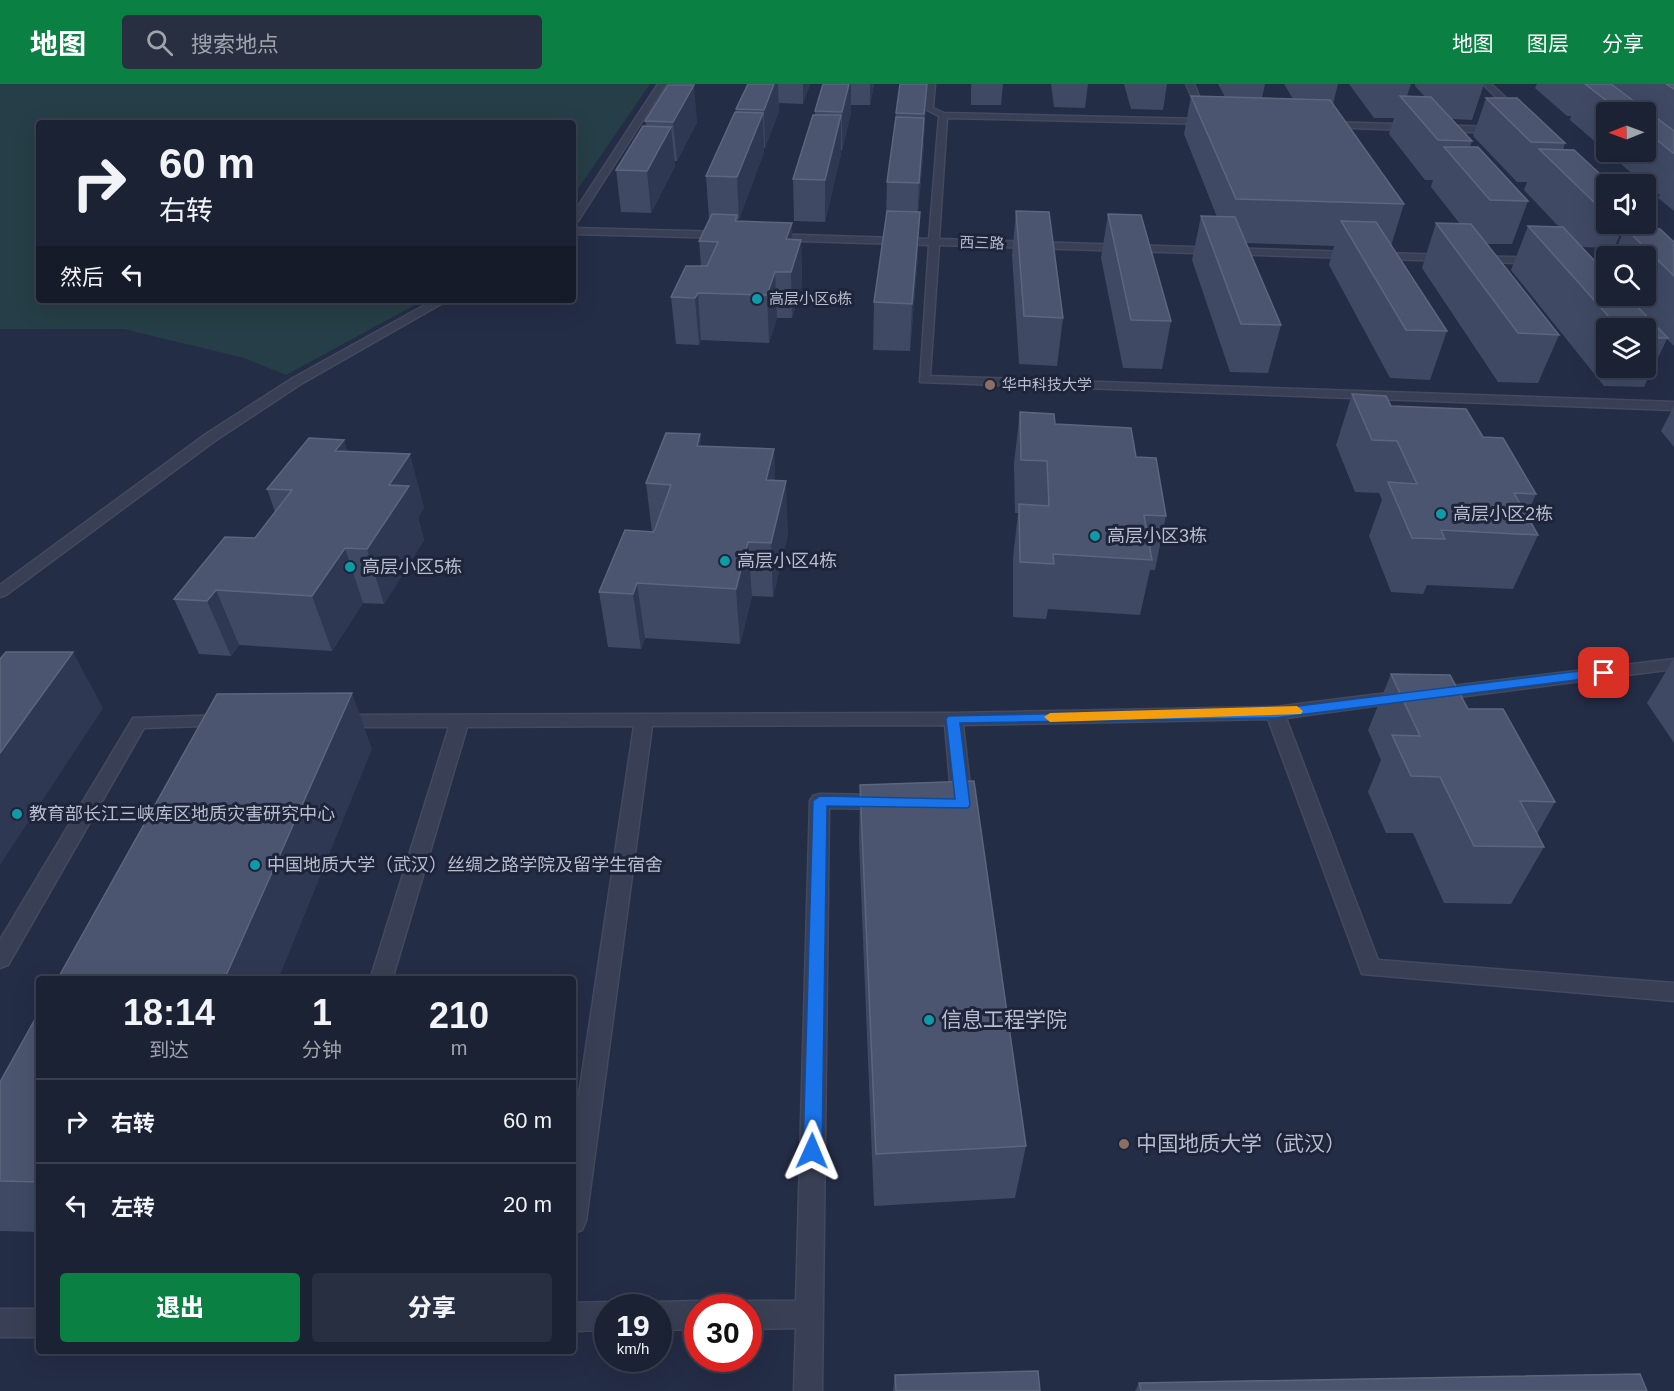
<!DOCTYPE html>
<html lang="zh">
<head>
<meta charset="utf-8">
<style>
  :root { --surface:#1b2234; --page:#282f40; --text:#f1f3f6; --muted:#a0a4ac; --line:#393f4f; --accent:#0b8043 }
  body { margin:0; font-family:Arial,"Noto Sans SC",sans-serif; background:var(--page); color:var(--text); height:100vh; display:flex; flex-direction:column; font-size:22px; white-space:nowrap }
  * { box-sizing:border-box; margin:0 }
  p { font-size:20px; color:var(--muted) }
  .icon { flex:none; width:33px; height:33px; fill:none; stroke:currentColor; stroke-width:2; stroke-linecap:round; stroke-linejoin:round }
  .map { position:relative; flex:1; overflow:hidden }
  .panel { position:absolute; left:36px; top:892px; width:540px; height:378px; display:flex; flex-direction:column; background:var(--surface); border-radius:6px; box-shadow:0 6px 24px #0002,0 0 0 2px var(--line) }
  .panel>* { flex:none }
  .banner { position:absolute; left:36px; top:36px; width:540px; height:183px; border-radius:6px; box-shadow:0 6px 24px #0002,0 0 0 2px var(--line); background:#1b2234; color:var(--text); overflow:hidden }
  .needle { width:39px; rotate:269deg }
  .controls { position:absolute; left:1596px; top:18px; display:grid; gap:12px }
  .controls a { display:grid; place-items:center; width:60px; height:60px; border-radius:6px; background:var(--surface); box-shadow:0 6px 24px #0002,0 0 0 2px var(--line); font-size:30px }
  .speed { position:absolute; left:594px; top:1210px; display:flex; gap:12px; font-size:30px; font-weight:700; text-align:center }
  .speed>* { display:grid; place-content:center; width:78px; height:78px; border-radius:50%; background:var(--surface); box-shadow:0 6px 24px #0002,0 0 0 2px var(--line); line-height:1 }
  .speed small { font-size:15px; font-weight:400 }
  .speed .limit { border:9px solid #d22; background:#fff; color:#111 }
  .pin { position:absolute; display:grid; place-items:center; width:51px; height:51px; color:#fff; margin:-26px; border-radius:12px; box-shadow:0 3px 9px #0006 }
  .me { position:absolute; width:66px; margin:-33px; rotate:1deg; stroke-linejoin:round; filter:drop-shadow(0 0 4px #0008) }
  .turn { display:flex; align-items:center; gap:21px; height:126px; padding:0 24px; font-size:27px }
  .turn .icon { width:78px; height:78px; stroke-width:2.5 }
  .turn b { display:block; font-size:42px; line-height:51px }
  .then { display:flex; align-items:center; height:57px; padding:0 24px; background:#0003; gap:12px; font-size:22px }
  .eta { display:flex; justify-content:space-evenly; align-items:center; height:102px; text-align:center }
  .eta b { font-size:36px; font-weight:800; line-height:42px }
  .primary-button { display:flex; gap:12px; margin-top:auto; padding:12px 24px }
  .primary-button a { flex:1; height:69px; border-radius:6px; background:var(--accent); color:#fff; font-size:24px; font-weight:800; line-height:69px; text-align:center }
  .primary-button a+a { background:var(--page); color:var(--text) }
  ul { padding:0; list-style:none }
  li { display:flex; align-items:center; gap:18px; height:84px; padding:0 24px; border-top:2px solid var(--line) }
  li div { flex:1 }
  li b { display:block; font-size:22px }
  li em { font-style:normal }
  header { display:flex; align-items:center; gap:36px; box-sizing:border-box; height:84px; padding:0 30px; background:var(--accent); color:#fff }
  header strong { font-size:28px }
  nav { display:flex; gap:33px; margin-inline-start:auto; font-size:21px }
  .search { width:420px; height:54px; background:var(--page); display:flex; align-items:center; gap:15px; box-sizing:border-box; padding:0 21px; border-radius:6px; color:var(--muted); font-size:22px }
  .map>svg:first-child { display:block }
</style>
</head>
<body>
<header>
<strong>地图</strong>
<div class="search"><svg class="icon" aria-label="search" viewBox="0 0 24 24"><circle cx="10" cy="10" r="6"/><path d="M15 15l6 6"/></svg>搜索地点</div>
<nav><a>地图</a><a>图层</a><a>分享</a></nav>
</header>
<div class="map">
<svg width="1674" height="1307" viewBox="0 0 1674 1307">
  <rect width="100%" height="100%" fill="#242d46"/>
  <path fill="#263e47" d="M0,0H650L573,112V39H39V216H424L286,291L244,274L124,245H0Z"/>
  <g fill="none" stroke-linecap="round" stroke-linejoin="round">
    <g stroke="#43495e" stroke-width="3">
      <g id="minor">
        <path d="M658,0H666L578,137L573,140V130Z"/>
        <path d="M927,0H935L933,24L944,29L1202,35L1186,0H1194L1208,35L1214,38L1210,40L947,34L939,155L1449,171L1454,174L1449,177L939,161L930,292L1674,318V326L920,298L929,161L769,156L764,153L769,150L929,155L939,32L925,25Z"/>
        <path d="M1483,0H1491L1521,28V32H1515Z"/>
        <path d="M1325,38L1498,43L1502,46L1498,49L1322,43Z"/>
        <path d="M1627,140H1637L1674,174V183Z"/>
        <path d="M573,144L726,148L731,151L726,154L573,150Z"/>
        <path d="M1476,172L1539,174L1544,177L1539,180L1472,177V173Z"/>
        <path d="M1572,175L1606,176V182L1568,180L1567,178Z"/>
        <path d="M434,216H448L301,300L216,356L6,511L0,513V501L206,350L293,294Z"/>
        <path d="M1674,575V585L1435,616L1426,610L1435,604Z"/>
        <path d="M1404,607L1413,613L1410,617L1286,634L1378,876L1674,899V917L1362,890L1268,635L963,641L972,720L969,725H955L952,720L945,641L652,642L586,1137L582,1146L573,1149V1051L634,642L467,643L392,896H370L449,643H338L329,637L338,631L953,629L1275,623Z"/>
        <path d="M226,631L235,637L232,641L144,644L8,881L0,884V856L133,634Z"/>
        <path d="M820,710L882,711L889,713L892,718L889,723L882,725L829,724L822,1307H794L796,1244L748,1245V1224H737L748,1217H796L810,717L813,712Z"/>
        <path d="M698,1217L709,1224H698V1245L658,1246V1224H648L658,1218Z"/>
        <path d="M608,1218L618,1224H608V1246L573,1247V1219Z"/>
        <rect x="0" y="1225" width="39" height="28"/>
      </g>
    </g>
    <use href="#minor" fill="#394055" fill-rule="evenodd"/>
  </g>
  <g fill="#3f4964" fill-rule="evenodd">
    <path d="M748,0H810L803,20L779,19V27L765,64H764V68L739,135H738V137L792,156H801L802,201L792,234H777L769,259L701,256L699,261L676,260L671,213L701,182L699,157L710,134H709L706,92L736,29V25Z"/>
    <path d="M823,0H874L870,21H851V29L842,66H841V70L825,138L794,137L793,95L815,31V27Z"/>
    <path d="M927,0L923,73L918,128V172L910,267L873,266L874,218L886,134L887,98L896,29Z"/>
    <path d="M971,0H1003L1001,21H971Z"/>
    <path d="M1051,0H1088L1085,24L1054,23Z"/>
    <path d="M1124,0H1167L1163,26L1131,25Z"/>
    <path d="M1218,0H1265L1262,14L1293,15L1284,0H1338L1333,20L1404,120L1391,162L1447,247L1430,296L1390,294L1329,181L1334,162L1246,159L1281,241L1268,289L1230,288L1192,176L1201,132L1217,133L1184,50L1191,12L1225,13Z"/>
    <path d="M1349,0H1411L1407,12L1425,13L1415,2V0H1484L1472,36L1452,35L1472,57L1470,63L1528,117L1512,160H1486L1559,251L1538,299L1498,298L1422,184L1436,139L1460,140L1431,103L1433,96H1425L1389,50L1394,34H1374Z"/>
    <path d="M1537,0H1674V127L1658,114L1660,110H1655L1646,102V100H1644L1613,73L1614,69L1607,68L1570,36L1571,32H1567L1535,4ZM1606,28H1646V68H1606Z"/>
    <path d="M1486,14L1565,59L1563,66L1606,100V140H1625L1614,164L1582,163L1606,188V186V212H1646V172H1613L1625,144L1674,158V262L1667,255L1644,303L1604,302L1511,186L1528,142L1559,143L1524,106L1527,98H1517L1473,52ZM1606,244H1646V284H1606Z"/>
    <path d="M645,37L697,38L677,77H674L675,82L651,129L621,128L616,86L646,42Z"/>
    <path d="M1016,127L1063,234L1057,282L1019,280L1012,171Z"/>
    <path d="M1108,130L1171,237L1162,285L1123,284L1101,174Z"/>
    <path d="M1352,310L1391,322L1536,410L1527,431L1538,451L1513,505L1427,501L1423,510L1391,508L1369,452L1382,416L1379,409L1355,408L1336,361Z"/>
    <path d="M1674,322V363L1661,347Z"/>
    <path d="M1020,328L1055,340L1136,373L1166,432L1155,486H1150L1140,531L1048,525L1046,535L1013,533V474L1018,429H1015L1014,379Z"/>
    <path d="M700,350L701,362L774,365L775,396L788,450L773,513L752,512L740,560L645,554L641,565L608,563L599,508L652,448L646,399Z"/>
    <path d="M344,356L347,367L424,423L418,434L424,456L384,520L363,519L332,567L239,561L231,572L199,570L174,515L255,454L275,428L267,405Z"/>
    <path d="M1674,574V659L1647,619Z"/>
    <path d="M1391,590L1468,625L1555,718L1537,750L1544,763L1511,820L1444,819L1413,749H1386L1368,708L1381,676L1368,646Z"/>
    <path d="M860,701L1026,1062L1015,1114L874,1122L859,758Z"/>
    <path d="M39,928V1148L0,1147V998Z"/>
    <path d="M895,1291L1040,1307H893Z"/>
    <path d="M1139,1299L1647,1307H1135Z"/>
  </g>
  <g fill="#2f3853">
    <path d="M774,0H778L779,27L765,64L764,26Z"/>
    <path d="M803,0H810L803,20Z"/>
    <path d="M849,0H851V29L842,66V28Z"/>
    <path d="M870,0H874L870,21Z"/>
    <path d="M927,0L923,73L917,141L919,99Z"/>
    <path d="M694,1L697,38L677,77L673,38Z"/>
    <path d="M763,29L764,68L739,135L737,93Z"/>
    <path d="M841,31V70L825,138V96Z"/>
    <path d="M671,43L675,82L651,129L647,87Z"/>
    <path d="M920,128L918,172L910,267L912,220Z"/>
    <path d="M792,139L793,182L801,156L802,201L792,234L791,188L786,155Z"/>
    <path d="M775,188L777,234L769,259L767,211Z"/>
    <path d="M698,209L701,256L699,261L695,214Z"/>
    <path d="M700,350L705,402L697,362Z"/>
    <path d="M344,356L359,407L335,367Z"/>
    <path d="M774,365L776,418L766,396Z"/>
    <path d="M410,370L424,423L418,434L424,456L384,520L367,465L389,401Z"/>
    <path d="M786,397L788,450L773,513L771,459Z"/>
    <path d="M748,458L752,512L740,560L736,505Z"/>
    <path d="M345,464L363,519L332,567L312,512Z"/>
    <path d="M637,499L645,554L641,565L633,510Z"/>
    <path d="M216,506L239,561L231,572L207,517Z"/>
    <path d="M73,568L103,624L0,781V669Z"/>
    <path d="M352,609L372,665L278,896H224Z"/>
  </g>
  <g fill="#4c556f" stroke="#5d657e" stroke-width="1.5">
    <path d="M748,0H774L764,26L736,25Z"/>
    <path d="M823,0H849L842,28L815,27Z"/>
    <path d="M900,0H927L924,30L896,29Z"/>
    <path d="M1585,0H1611L1651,30H1646V28H1621Z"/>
    <path d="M1666,0H1674V5Z"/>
    <path d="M668,1H694L673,38L645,37Z"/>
    <path d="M1191,12L1330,16L1404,120L1236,115Z"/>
    <path d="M1400,12L1431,13L1472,57L1438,56Z"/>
    <path d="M1486,14H1517L1565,59L1531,58Z"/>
    <path d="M735,28L763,29L737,93L706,92Z"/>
    <path d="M813,31H841L825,96L793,95Z"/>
    <path d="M896,33L924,34L919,99L887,98Z"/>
    <path d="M1646,34L1658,35L1674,47V69H1673L1646,47Z"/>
    <path d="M643,42L671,43L647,87L616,86Z"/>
    <path d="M1444,63H1478L1528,117L1490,116Z"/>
    <path d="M1539,65L1574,66L1611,100H1606V120L1595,119Z"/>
    <path d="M887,127L920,128L912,220L874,218Z"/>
    <path d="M1016,127L1049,128L1063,234L1024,232Z"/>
    <path d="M712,130L737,131L735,137L792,139L786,155L801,156L791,188H775L767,211L698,209L695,214L671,213L686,182H707L718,158L699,157Z"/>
    <path d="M1108,130L1141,131L1171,237L1131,236Z"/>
    <path d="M1201,132L1235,133L1281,241L1241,240Z"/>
    <path d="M1341,137L1376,138L1447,247L1406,246Z"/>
    <path d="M1436,139L1471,140L1559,251L1518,249Z"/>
    <path d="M1528,142L1563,143L1606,189V212H1627L1668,254H1646V244H1619Z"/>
    <path d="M1625,144L1660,145L1674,158V192Z"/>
    <path d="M1352,310L1386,312L1391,322L1466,325L1483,353L1503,354L1536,410L1514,409L1538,451L1441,446L1445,455L1412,454L1388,398L1417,400L1397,357L1372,356Z"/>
    <path d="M1020,328L1054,330L1055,340L1131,344L1136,373L1156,374L1166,432L1144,431L1152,476L1053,470L1054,480L1020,478L1019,420L1049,422L1047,377L1021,376Z"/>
    <path d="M666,349L700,350L697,362L774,365L766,396L786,397L771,459L748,458L736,505L637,499L633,510L599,508L625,446L654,448L671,401L646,399Z"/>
    <path d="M309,354L344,356L335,367L410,370L389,401L409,402L367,465L345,464L312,512L216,506L207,517L174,515L225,453L255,454L292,406L267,405Z"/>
    <path d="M6,568H73L0,669V575Z"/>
    <path d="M1391,590L1450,591L1468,625H1503L1555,718L1520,717L1544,763L1474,762L1440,693L1411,692L1392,651L1420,652Z"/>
    <path d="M352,609L224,896H57L217,610Z"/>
    <path d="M974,697L1026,1062L876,1070L860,701Z"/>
    <path d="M39,928V1098L0,1097V998Z"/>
    <path d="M1038,1287L1040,1307H896L895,1291Z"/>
    <path d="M1640,1290L1647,1307H1141L1139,1299Z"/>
  </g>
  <path fill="#1a73e8" stroke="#114b97" stroke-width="1.5" d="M1604,584L1608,586V592L1275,634L960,639L970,721L968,724L827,722L822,1067L819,1073L812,1076L806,1073L803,1067L813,717L820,712L955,715L946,635L948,632L1275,625Z"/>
  <path fill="#f59e0b" d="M1297,622L1303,627L1301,630L1050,638L1044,633L1050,629Z"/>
  <g fill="#0f9aa8" stroke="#1e253b" stroke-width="2">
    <circle cx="757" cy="215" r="6"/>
    <circle cx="1441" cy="430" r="6"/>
    <circle cx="1095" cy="452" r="6"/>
    <circle cx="725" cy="477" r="6"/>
    <circle cx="350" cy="483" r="6"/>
    <circle cx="17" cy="730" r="6"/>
    <circle cx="255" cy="781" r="6"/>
    <circle cx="929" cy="936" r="6"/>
  </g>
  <g fill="#8d6e63" stroke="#1e253b" stroke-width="2">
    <circle cx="990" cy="301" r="6"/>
    <circle cx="1124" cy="1060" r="6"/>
  </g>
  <g text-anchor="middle" stroke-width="6" stroke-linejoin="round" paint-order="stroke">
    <g font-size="15" fill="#b7bcce" stroke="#1e253b">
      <text transform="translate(982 159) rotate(2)" y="5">西三路</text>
    </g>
    <g font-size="15" fill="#b7bcce" stroke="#1e253b" text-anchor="start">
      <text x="769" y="220">高层小区6栋</text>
      <text x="1002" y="306">华中科技大学</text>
    </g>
    <g font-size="18" fill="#b7bcce" stroke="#1e253b" text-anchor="start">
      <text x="1453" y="436">高层小区2栋</text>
      <text x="1107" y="458">高层小区3栋</text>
      <text x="737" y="483">高层小区4栋</text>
      <text x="362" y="489">高层小区5栋</text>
      <text x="29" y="736">教育部长江三峡库区地质灾害研究中心</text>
      <text x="267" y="787">中国地质大学（武汉）丝绸之路学院及留学生宿舍</text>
    </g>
    <g font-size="21" fill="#b7bcce" stroke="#1e253b" text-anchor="start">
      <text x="941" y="943">信息工程学院</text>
      <text x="1136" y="1067">中国地质大学（武汉）</text>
    </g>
  </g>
</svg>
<div class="controls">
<a><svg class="needle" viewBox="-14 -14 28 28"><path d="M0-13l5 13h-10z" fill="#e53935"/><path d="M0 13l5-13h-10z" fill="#a0a4ac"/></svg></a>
<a><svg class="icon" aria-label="sound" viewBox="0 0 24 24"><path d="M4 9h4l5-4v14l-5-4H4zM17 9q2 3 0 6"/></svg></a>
<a><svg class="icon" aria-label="search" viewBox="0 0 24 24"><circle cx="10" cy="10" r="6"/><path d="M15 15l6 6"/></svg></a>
<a><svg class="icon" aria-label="layers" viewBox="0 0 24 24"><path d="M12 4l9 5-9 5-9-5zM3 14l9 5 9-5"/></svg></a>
</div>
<div class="speed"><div>19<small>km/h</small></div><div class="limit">30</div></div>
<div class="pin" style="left:1604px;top:589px;background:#d93025"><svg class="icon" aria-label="arrive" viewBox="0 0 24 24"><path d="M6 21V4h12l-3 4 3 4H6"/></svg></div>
<svg class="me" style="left:812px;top:1067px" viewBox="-20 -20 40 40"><path d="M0-17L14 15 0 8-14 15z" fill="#1a73e8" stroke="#fff" stroke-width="4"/></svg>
<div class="banner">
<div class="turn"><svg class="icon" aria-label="right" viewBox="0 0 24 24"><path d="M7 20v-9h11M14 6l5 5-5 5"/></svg><div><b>60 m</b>右转</div></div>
<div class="then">然后<svg class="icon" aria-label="left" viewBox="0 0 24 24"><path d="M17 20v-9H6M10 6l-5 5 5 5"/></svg></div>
</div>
<section class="panel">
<div class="eta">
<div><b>18:14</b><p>到达</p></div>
<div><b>1</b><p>分钟</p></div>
<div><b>210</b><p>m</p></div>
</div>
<ul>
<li><svg class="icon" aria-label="right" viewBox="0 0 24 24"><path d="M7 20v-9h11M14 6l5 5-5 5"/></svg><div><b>右转</b></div><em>60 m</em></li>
<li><svg class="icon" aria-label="left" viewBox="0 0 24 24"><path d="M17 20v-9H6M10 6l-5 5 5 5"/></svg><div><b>左转</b></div><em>20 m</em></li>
</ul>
<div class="primary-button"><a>退出</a><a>分享</a></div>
</section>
</div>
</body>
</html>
